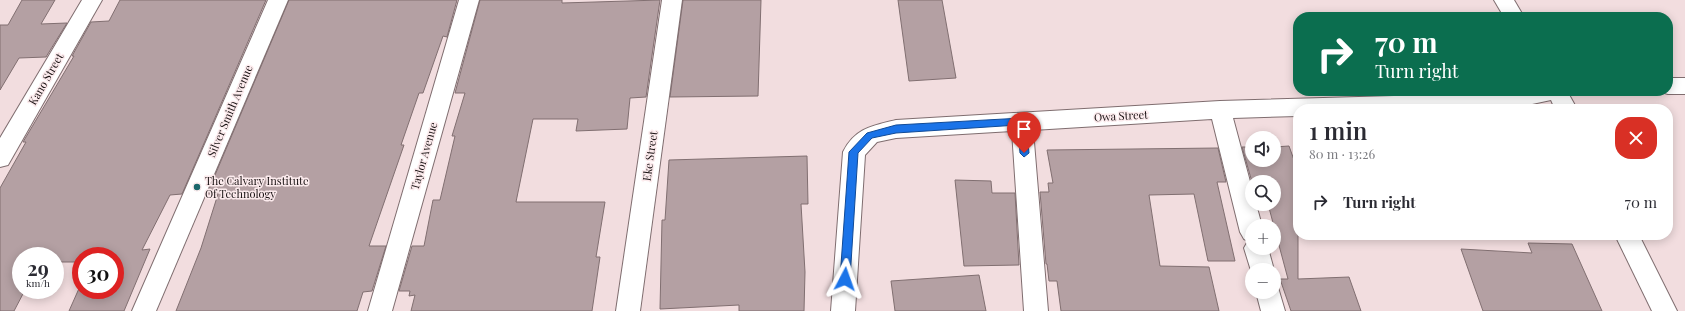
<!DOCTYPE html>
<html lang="en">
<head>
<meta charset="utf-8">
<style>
  :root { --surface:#fff; --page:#f7f7f7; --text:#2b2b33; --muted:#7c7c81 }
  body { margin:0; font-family:"Playfair Display",serif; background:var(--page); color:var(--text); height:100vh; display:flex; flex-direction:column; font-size:15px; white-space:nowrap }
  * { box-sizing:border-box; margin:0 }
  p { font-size:13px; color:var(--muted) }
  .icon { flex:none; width:22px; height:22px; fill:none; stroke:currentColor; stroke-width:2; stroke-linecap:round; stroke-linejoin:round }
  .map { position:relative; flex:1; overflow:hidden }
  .side { position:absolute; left:1293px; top:104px; width:380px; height:136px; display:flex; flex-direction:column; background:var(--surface); border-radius:16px; box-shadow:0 2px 10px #0003 }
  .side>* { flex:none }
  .banner { position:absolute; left:1293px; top:12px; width:380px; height:84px; border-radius:16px; box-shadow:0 2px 10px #0003; background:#0b6e4f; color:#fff; overflow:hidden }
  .buttons { position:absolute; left:1245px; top:131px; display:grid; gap:8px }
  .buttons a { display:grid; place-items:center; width:36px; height:36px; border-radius:50%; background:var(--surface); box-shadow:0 2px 10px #0003; font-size:20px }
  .speed { position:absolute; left:12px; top:247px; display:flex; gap:8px; font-size:20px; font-weight:700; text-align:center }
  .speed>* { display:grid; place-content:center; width:52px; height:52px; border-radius:50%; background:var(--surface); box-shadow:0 2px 10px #0003; line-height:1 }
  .speed small { font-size:10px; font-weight:400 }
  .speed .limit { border:6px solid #d22; background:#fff; color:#111 }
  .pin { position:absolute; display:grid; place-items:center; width:34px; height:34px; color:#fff; margin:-41px -17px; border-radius:50% 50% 50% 0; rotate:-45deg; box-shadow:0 0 4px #0007 }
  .pin .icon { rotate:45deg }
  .me { position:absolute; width:44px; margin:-22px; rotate:4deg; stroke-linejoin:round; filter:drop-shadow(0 0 3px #0008) }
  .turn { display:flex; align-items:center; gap:14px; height:84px; padding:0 16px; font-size:18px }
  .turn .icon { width:52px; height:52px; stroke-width:2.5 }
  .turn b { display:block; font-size:28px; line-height:34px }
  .round { display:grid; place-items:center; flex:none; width:42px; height:42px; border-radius:16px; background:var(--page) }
  .head { display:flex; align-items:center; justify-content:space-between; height:68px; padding:0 16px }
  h1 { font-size:24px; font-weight:600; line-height:30px }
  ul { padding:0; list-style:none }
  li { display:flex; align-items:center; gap:12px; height:60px; padding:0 16px }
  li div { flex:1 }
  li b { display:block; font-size:15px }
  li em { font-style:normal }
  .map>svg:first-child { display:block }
</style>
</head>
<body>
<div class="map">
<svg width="1685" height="311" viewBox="0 0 1685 311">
  <rect width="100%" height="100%" fill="#f2dddf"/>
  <g fill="#b4a0a3" stroke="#816f71">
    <path d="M22,0H55L41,24L67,23L46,57L19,58L0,90V25H8Z"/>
    <path d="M120,0H266L182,194L170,195L142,250L150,249L124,311H69L81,284V290H115V256H81V262H55V256H21V290H25L14,311H0V188L26,142H23L74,56H72L91,22L109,21Z"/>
    <path d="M289,0H457L447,37L443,36L423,93H419L401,145H404L369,246H386L372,291L363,292L357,311H176L201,248L218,194H207Z"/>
    <path d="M480,0H562V3L660,0L646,97L630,98L627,129L576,131L578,119H533L516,202H605L596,257H600L592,311H411L415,295L409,296L410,291H399L412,246H424L433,200H440L455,136H452L465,93H455Z"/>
    <path d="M683,0H761L758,96L670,97Z"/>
    <path d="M898,0H942L956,78L909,81Z"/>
    <path d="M1289,146L1298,171V279L1349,277L1361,311H1291L1280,279H1288L1268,204H1274V182H1252L1242,147H1252V160H1274V147Z"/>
    <path d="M1218,148L1226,182H1217L1235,261H1208L1194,194L1149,195L1160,266L1209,267L1219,311H1061L1057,281H1049L1047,264H1046L1040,192H1049L1048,183H1053L1047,150Z"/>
    <path d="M807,156L808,204H801L805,272L804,311H739V305L660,309L662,220H665L669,160Z"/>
    <path d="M955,180L991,181L992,193H1015L1019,265L964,266Z"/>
    <path d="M1528,243L1572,244L1602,311H1483L1461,249L1532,253Z"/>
    <path d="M979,275L986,311H895L891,281Z"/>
  </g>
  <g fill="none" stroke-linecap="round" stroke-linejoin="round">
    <g stroke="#7f6d6f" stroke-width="2">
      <g id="minor">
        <path d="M82,0H102L8,165L0,167V138Z"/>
        <path d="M268,0H288L156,311H132Z"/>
        <path d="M459,0H479L392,311H368Z"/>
        <path d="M662,0H682L640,311H616Z"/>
        <path d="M1494,0H1514L1524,17H1504Z"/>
        <path d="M1668,78H1685V94H1668L1661,92L1668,91Z"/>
        <path d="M1512,91H1567L1577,109H1555L1551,100L1508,109H1298V116L1233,118L1252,189V204H1256L1262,226H1252V248H1268L1274,270H1252V274L1244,248L1248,241L1244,239L1240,232L1212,119L1033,130L1048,311H1024L1012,131L896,138L877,142L865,155L855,311H831L843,152C855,128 872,126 896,120L1220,101L1500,93Z"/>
        <path d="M1615,235H1639L1677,311H1652Z"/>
        <path d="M1274,283L1277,284L1285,311H1261L1256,292H1274Z"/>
      </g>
    </g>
    <use href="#minor" fill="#fff" fill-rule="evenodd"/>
  </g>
  <path fill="#1a73e8" stroke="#114b97" d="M1022,118L1026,122L1029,153L1024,157L1020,153L1018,125L896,133L872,138L858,153L850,279L849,282H841L840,279L849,152L867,133L896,125Z"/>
  <circle fill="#1b686c" stroke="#fcebed" stroke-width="1.5" cx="197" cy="187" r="4"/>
  <g text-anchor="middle" stroke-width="3" stroke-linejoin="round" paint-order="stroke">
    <g font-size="11" fill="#181112" stroke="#fcebed">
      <text transform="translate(46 79) rotate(-60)" y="4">Kano Street</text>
      <text transform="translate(230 111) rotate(-67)" y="4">Silver Smith Avenue</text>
      <text transform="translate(1121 116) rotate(-3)" y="4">Owa Street</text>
      <text transform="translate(424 156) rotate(-74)" y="4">Taylor Avenue</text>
      <text transform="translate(650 156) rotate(-82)" y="4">Eke Street</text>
    </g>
    <g font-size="11" fill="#181112" stroke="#fcebed" text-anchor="start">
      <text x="205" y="185">The Calvary Institute<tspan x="205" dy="13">Of Technology</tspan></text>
    </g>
  </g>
</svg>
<div class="buttons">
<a><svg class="icon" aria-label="sound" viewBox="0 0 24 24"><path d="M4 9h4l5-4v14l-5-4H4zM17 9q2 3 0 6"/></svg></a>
<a><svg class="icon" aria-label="search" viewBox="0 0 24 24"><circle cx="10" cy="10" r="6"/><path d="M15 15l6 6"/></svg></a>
<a>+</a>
<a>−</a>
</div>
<div class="speed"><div>29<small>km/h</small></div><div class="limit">30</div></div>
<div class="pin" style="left:1024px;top:153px;background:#d93025"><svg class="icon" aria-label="arrive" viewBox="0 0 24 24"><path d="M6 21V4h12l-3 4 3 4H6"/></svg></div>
<svg class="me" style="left:845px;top:279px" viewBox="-20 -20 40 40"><path d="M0-17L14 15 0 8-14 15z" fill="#1a73e8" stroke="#fff" stroke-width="4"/></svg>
<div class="banner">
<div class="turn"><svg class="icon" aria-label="right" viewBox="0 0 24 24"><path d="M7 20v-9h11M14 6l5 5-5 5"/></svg><div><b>70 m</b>Turn right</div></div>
</div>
<section class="side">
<div class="head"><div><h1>1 min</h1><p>80 m · 13:26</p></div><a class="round" style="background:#d93025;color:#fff"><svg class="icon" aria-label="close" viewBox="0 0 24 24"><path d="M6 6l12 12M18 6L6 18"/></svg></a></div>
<ul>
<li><svg class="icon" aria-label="right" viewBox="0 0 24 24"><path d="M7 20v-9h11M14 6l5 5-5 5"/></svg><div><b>Turn right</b></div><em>70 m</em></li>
</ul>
</section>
</div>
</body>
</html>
